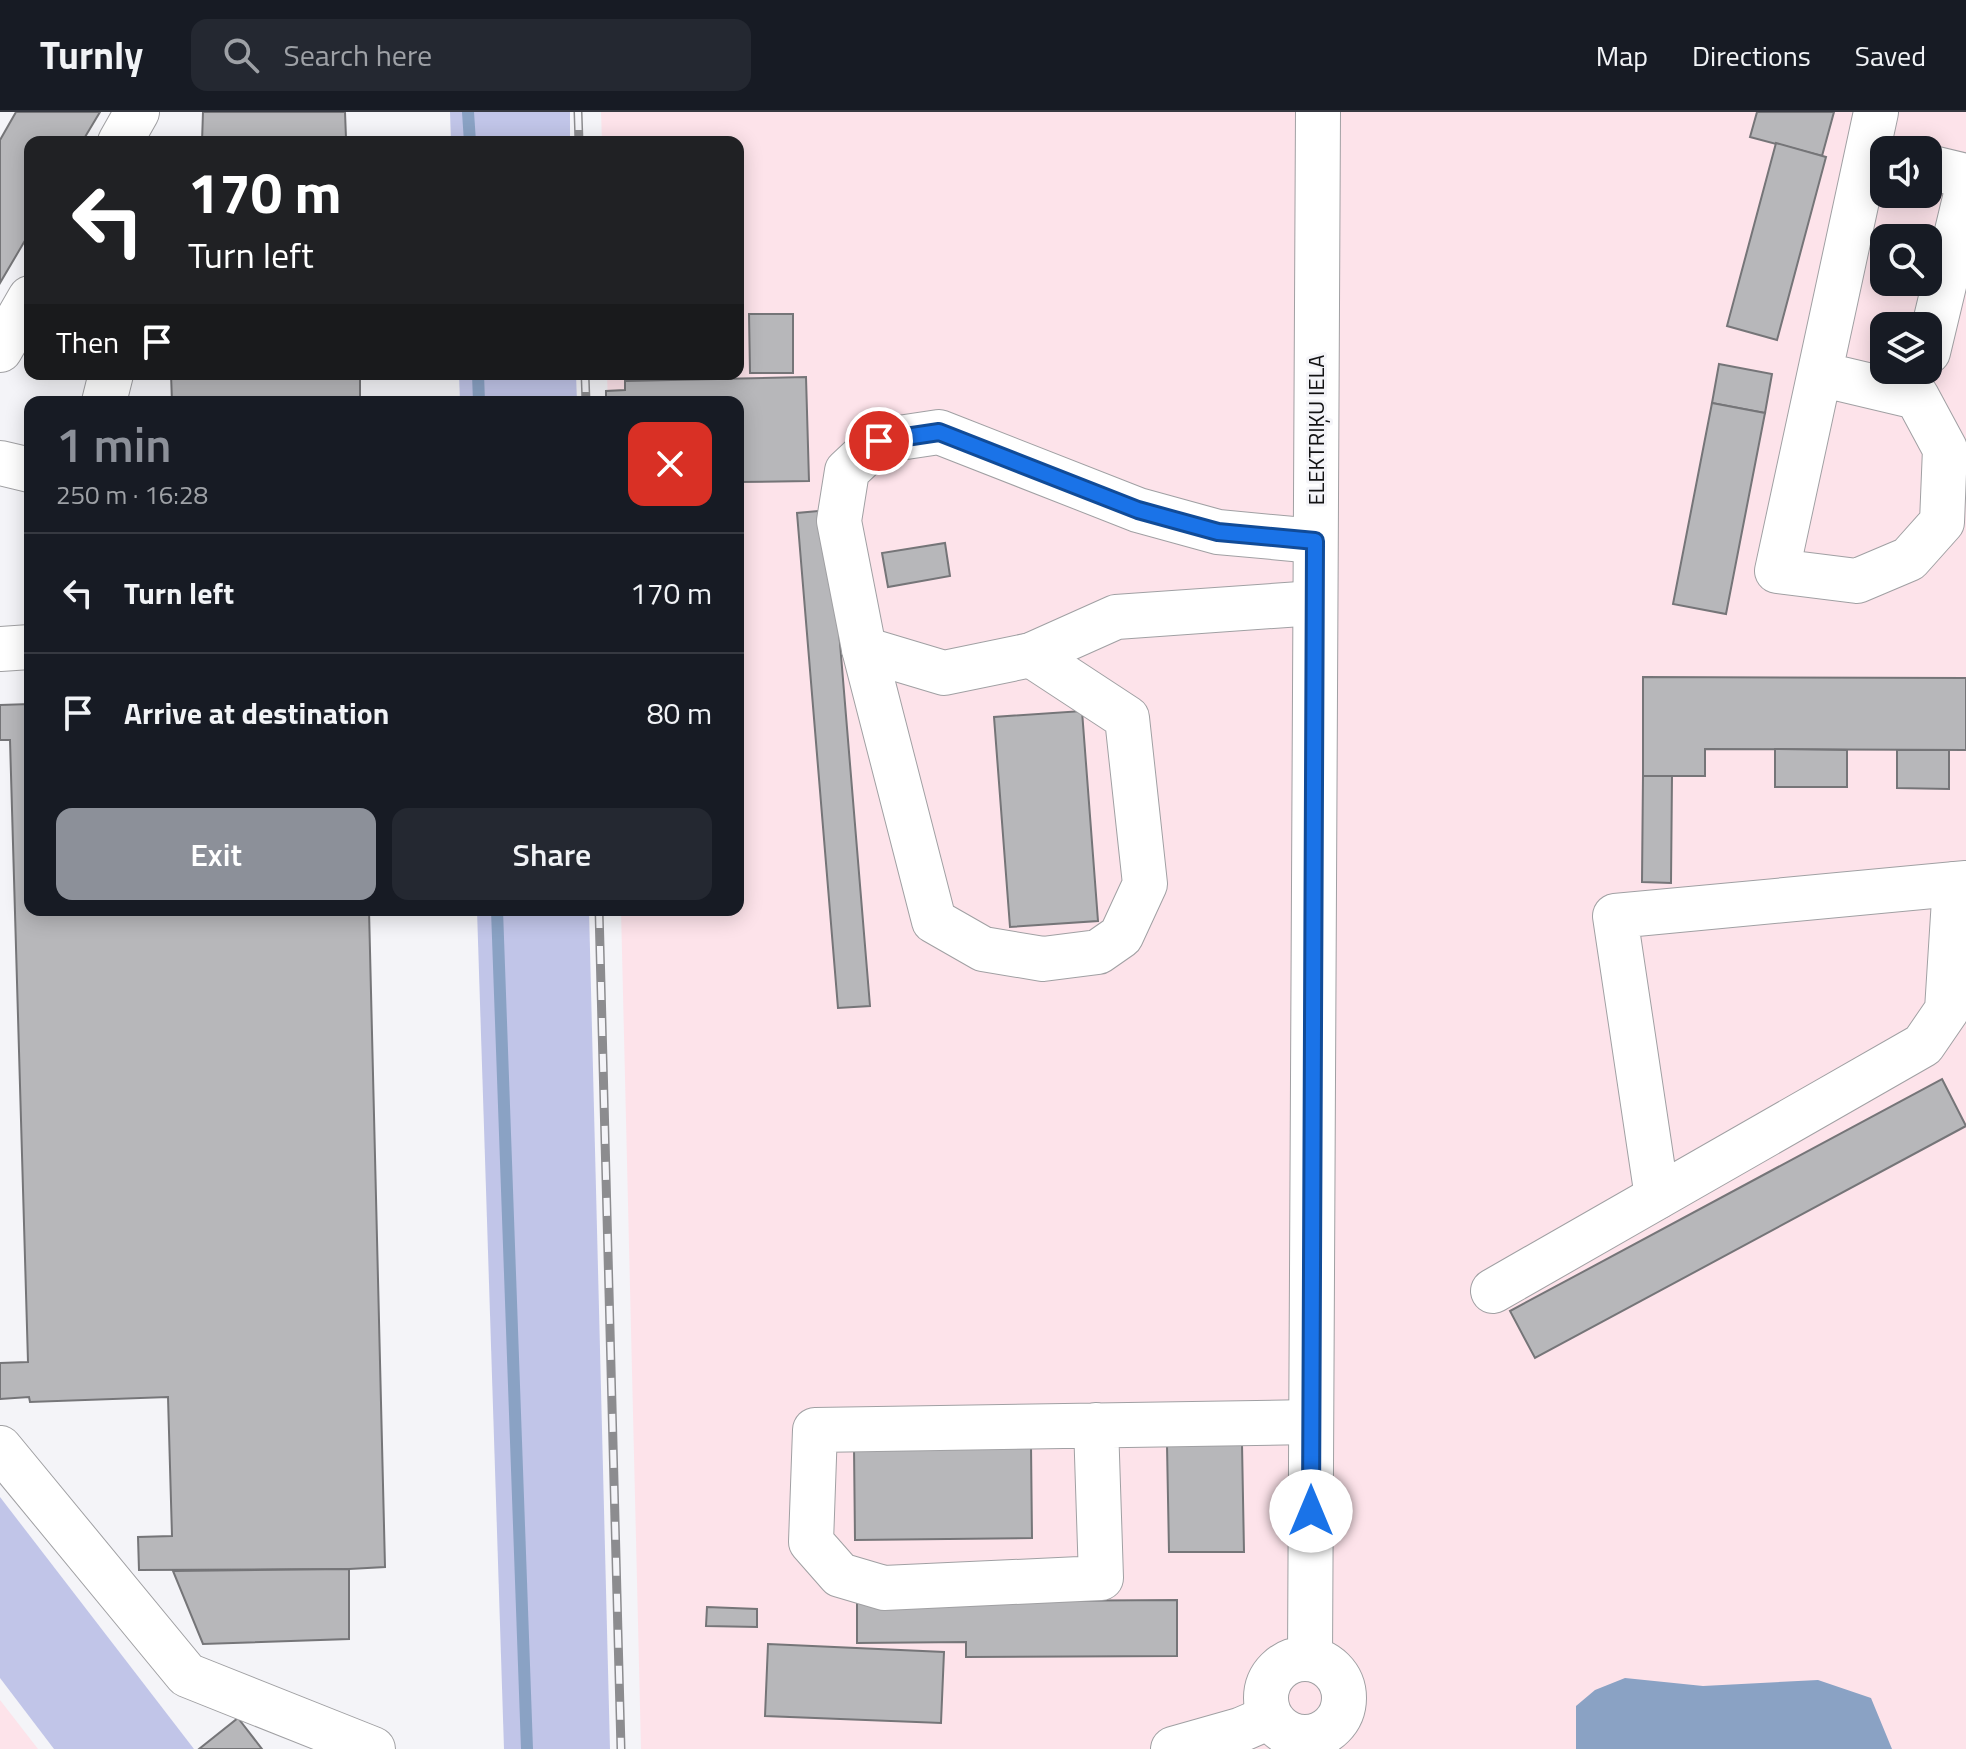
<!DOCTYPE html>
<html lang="en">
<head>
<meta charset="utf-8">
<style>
  :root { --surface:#171b24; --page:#242831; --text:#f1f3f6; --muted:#9ea1a6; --line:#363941; --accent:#8c9099 }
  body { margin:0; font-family:"Titillium Web",sans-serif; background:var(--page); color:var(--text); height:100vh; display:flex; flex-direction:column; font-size:30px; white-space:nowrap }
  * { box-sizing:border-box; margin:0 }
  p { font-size:26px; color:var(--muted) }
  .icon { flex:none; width:44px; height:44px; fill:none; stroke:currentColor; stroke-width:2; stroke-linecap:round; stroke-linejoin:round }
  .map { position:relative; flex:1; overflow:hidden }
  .drawer { position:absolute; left:24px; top:284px; width:720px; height:520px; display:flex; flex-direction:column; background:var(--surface); border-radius:16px; box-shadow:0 4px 20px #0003 }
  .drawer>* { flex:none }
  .banner { position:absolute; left:24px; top:24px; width:720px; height:244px; border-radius:16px; box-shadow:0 4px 20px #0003; background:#202124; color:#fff; overflow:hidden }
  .buttons { position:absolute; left:1870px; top:24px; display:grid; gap:16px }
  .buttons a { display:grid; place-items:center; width:72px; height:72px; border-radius:16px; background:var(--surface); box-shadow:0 4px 20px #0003; font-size:40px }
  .pin { position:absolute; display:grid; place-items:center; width:68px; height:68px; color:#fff; margin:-34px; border:4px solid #fff; border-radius:50%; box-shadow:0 2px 8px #0007 }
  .me { position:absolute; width:88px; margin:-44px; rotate:0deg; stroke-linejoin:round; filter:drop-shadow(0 0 6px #0008) }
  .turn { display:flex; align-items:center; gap:28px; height:168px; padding:0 32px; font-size:36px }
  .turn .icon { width:104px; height:104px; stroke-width:2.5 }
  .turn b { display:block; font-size:56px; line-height:68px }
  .then { display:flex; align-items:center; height:76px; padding:0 32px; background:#0003; gap:16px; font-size:30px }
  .round { display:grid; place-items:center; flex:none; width:84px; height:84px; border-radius:16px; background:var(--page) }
  .head { display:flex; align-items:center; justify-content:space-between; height:136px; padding:0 32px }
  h1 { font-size:48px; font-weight:600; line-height:60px; color:var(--accent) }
  .primary-button { display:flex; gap:16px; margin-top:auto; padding:16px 32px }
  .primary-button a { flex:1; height:92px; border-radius:16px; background:var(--accent); color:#fff; font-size:32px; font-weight:600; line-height:92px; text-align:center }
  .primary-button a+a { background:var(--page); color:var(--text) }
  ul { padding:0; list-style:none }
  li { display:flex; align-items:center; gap:24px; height:120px; padding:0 32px; border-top:2px solid var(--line) }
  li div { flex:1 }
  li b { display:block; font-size:30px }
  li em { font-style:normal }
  header { display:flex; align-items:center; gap:48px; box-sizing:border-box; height:112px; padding:0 40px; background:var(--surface); border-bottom:2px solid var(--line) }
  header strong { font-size:38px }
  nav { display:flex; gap:44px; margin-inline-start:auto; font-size:28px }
  .search { width:560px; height:72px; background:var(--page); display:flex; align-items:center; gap:20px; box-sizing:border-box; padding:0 28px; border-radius:16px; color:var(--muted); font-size:30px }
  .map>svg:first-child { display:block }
</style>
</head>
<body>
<header>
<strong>Turnly</strong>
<div class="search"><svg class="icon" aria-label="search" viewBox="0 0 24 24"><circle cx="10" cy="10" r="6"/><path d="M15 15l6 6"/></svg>Search here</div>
<nav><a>Map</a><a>Directions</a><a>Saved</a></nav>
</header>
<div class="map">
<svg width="1966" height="1637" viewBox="0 0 1966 1637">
  <rect width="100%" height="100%" fill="#f4f4f8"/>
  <g fill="#fde3ea" fill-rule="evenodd">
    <path d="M601,0H1966V1637H641L621,798H738V290H608L607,262H738V30H602ZM1884,38H1928V82H1884ZM1884,126H1928V170H1884ZM1884,214H1928V258H1884Z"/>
    <path d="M0,1588L38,1637H0Z"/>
  </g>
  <g fill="#c1c5e8">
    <path d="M450,0H570V30H451Z"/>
    <path d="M459,262H576L577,290H460Z"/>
    <path d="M477,798H589L610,1637H504Z"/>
    <path d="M0,1385L194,1637H54L0,1566Z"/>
  </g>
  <path fill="#8aa2c4" d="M1625,1566L1703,1574L1818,1568L1871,1586L1892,1637H1576V1594L1595,1578Z"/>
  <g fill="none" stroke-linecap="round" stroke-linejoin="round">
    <g stroke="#8aa2c4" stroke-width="12">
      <path d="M468,0L470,30"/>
      <path d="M478,262L479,290"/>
      <path d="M497,798L527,1637"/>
    </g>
  </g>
  <g fill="#b7b7ba" stroke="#757578" stroke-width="2">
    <path d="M16,0H100L82,30H30V120L0,171V28Z"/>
    <path d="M203,0H345L346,26L306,30H202Z"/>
    <path d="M1757,0H1834L1822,44L1750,25Z"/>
    <path d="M346,26H380V30H306Z"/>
    <path d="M1776,31L1826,45L1777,228L1727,214Z"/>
    <path d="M749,202H793V261H750Z"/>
    <path d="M1719,252L1772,262L1765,301L1712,291Z"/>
    <path d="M171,262H360V290H172Z"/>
    <path d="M806,265L809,369L738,370V290H606V279L625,278V269Z"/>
    <path d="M1712,291L1765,301L1726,502L1673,492Z"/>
    <path d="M829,398L870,894L838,896L797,401Z"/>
    <path d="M945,431L950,464L888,475L882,441Z"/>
    <path d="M1643,565L1966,566V638L1705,637V664H1643Z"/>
    <path d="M30,592V798H369L385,1455L349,1457L139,1458L138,1425L172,1424L168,1285L30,1290L29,1285L0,1287V1251L28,1250L10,628H0V593Z"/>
    <path d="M1082,599L1098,809L1010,815L994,605Z"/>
    <path d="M1775,637L1847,638V675H1775Z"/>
    <path d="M1897,638H1949V677L1897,676Z"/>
    <path d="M1643,664H1672L1671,771L1642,770Z"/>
    <path d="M1942,967L1966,1014L1535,1246L1510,1199Z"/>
    <path d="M1242,1332L1244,1440H1169L1167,1333Z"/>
    <path d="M1031,1333L1032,1426L855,1428L854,1335Z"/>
    <path d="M349,1457V1527L203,1532L173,1459Z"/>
    <path d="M1177,1488V1544L966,1545V1530L857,1531V1490Z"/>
    <path d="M707,1495L757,1497V1515L706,1514Z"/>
    <path d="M768,1532L944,1540L941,1611L765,1604Z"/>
    <path d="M238,1606L262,1637H199Z"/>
  </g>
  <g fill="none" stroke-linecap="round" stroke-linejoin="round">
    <g stroke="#a0a0a3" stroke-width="46">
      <g id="minor">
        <path d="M120,30L137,0"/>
        <path d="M1928,55L1966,64"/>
        <path d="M0,238L30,186"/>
        <path d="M1928,240L1966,82"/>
        <path d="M1820,262L1917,285L1945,337L1942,410L1909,447L1857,469L1777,459L1876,0"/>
        <path d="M104,290L111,262"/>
        <path d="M0,351L30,358"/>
        <path d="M0,537L30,535"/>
        <path d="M864,537L944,561L1031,543L1116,505L1315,491"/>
        <path d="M1031,543L1127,606L1145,772L1121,824L1098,840L1043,847L983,837L934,809L864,537L839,409L847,359L879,329L939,320L1138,398L1218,420L1315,429"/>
        <path d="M1657,1085L1615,804L1966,771"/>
        <path d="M1493,1179L1923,933L1947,898L1955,772"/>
        <path d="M1096,1313L1101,1466L884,1476L840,1463L811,1430L815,1318L1311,1310"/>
        <path d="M0,1336L187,1563L373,1637"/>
        <circle cx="1305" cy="1586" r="39"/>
        <path d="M1310,1547L1318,0"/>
        <path d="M1173,1637L1240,1618L1270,1605"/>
      </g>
    </g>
    <use href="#minor" stroke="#fff" stroke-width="44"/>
    <g stroke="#8c8c8f" stroke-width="9">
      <g id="rail">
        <path d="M578,0L579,30"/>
        <path d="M585,262L586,290"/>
        <path d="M599,798L621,1637"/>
      </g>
    </g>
    <use href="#rail" stroke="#f4f4f8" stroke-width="6" stroke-dasharray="18" stroke-linecap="butt"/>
  </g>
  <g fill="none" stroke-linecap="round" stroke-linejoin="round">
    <g stroke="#114b97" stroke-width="20">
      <path id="route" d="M879,329L939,320L1138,398L1218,420L1315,429L1311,1399"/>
    </g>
    <use href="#route" stroke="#1a73e8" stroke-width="14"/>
  </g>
  <g text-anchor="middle" stroke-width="6" stroke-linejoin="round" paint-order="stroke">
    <g font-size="22" fill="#131314" stroke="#f4f4f8">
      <text transform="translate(1316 318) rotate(-90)" y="8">ELEKTRIĶU IELA</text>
    </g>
  </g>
</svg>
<div class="buttons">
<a><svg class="icon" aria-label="sound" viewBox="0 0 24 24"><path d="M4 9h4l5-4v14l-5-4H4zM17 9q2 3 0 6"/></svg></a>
<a><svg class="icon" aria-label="search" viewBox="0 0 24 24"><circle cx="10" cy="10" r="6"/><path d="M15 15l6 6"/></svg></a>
<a><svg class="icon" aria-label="layers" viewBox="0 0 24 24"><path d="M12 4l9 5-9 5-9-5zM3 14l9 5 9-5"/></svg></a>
</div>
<div class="pin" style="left:879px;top:329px;background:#d93025"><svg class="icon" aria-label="arrive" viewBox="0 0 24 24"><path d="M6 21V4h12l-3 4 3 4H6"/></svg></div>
<svg class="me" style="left:1311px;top:1399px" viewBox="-20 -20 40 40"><circle r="19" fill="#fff"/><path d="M0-13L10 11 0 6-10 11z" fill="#1a73e8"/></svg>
<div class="banner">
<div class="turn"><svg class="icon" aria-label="left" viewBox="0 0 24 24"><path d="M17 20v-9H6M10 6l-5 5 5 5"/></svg><div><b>170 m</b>Turn left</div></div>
<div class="then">Then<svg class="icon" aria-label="arrive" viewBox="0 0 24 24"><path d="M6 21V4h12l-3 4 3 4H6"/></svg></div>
</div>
<section class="drawer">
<div class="head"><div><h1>1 min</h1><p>250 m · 16:28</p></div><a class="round" style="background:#d93025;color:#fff"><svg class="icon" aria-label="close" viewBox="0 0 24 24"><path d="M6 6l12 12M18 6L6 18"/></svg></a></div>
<ul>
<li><svg class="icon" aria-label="left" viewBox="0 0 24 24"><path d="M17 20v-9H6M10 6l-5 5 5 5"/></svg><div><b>Turn left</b></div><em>170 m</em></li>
<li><svg class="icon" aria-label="arrive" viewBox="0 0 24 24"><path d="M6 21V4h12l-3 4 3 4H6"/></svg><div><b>Arrive at destination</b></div><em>80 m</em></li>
</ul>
<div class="primary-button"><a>Exit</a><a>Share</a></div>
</section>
</div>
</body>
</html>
